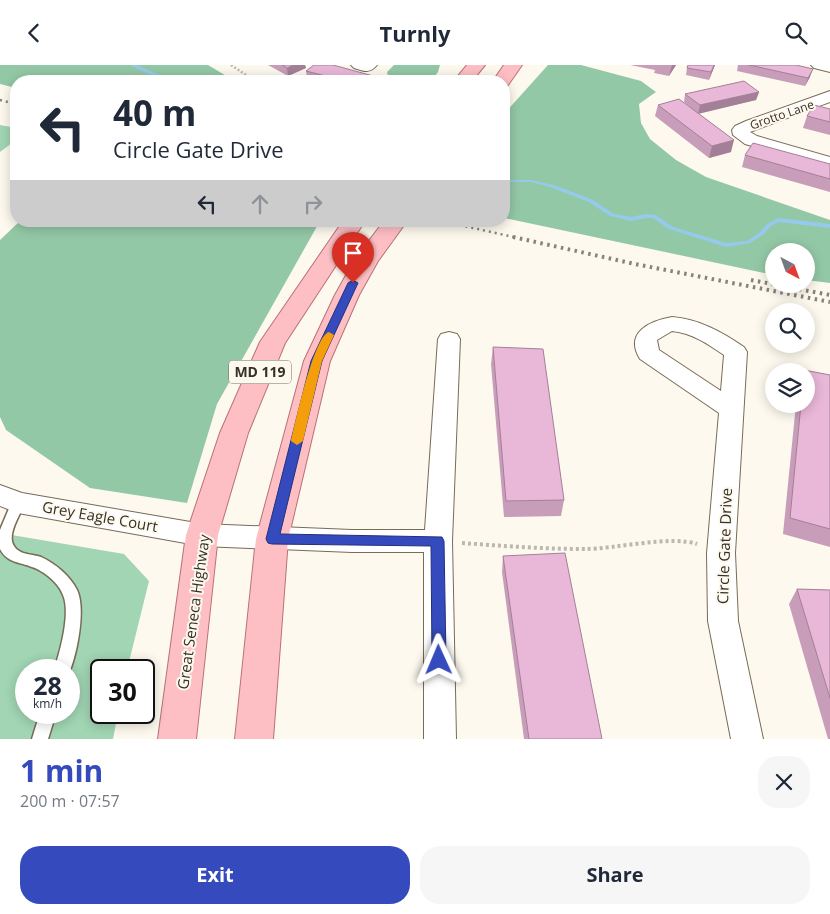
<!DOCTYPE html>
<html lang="en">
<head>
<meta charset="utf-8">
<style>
  :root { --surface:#fff; --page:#f6f6f7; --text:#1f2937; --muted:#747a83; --accent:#354bbd }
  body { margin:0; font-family:"Open Sans",sans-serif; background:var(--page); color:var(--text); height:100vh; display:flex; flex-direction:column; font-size:19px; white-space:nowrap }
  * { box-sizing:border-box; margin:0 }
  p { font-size:16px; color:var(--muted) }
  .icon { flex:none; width:28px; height:28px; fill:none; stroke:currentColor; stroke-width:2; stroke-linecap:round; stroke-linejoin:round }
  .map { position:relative; height:674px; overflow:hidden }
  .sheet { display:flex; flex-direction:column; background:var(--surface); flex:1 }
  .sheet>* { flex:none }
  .hud { position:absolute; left:10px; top:10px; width:500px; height:152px; border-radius:20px; box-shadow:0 2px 12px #0003; background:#fff; color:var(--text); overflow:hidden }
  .needle { width:32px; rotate:139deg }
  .buttons { position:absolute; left:765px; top:178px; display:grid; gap:10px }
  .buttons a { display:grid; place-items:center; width:50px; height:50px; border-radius:50%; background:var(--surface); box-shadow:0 2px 12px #0003; font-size:25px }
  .speed { position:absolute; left:15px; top:594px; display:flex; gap:10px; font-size:25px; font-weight:700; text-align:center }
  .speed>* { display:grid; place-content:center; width:65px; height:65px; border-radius:50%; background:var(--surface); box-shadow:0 2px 12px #0003; line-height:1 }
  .speed small { font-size:12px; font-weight:400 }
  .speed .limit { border:2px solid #111; border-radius:8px; background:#fff; color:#111 }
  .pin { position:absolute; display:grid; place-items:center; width:42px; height:42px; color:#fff; margin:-51px -21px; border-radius:50% 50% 50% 0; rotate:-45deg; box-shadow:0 0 5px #0007 }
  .pin .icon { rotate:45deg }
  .me { position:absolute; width:55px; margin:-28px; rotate:359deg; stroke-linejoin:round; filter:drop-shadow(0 0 4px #0008) }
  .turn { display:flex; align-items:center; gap:18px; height:105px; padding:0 20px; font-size:22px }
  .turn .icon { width:65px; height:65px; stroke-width:2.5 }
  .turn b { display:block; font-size:35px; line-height:42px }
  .lanes { display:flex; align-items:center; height:48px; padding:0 20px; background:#0003; justify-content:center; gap:25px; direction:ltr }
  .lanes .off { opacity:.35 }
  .round { display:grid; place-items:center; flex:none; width:52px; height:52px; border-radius:20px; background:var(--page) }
  .overview { display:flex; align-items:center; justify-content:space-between; height:85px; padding:0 20px }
  h1 { font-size:30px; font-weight:700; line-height:38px; color:var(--accent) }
  .action { display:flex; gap:10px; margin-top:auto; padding:10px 20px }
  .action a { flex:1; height:58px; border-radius:20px; background:var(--accent); color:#fff; font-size:20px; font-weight:700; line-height:58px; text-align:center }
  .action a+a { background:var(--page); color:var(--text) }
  header { display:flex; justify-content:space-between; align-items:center; height:65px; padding:0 20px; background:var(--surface); font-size:22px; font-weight:700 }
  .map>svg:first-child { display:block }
</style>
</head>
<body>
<header><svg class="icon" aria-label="back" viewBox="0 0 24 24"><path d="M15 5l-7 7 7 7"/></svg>Turnly<svg class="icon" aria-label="search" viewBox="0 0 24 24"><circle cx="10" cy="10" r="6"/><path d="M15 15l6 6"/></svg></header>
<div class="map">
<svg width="830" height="674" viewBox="0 0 830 674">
  <rect width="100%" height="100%" fill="#fef9ee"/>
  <g fill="#a1d5b3" fill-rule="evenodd">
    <path d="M0,60L16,63V75L0,87Z"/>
    <path d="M0,468L124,489L149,516L127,605H101V648H118L113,674H0ZM26,605H69V648H26Z"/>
  </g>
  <g fill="#93c8a6">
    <path d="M0,0H208L235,16H16V23L0,19Z"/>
    <path d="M394,0H440L438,7L431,16H389L387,7Z"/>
    <path d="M548,0H581L641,16L656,27L639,39L641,58L650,74L676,95L706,112L830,155V218L806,215V186H774V210L504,153V49Z"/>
    <path d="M20,156H320L217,339L187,438L90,423L6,365L0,352V175Z"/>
  </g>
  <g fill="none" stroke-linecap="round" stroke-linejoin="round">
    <g fill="#95caec" fill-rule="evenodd">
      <path d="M130,0H136L165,12L191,15L193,16C171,17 149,11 130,0Z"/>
      <path d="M504,115H531L554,120L593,135L614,149L631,152L646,149L656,150L673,162L726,178L747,176L759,168L767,159L778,153L830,159V163L779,157L771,161L763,170L750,178L726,182L669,164L653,153H646L631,156L610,151L589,137L550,122L531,117H504Z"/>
    </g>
    <g stroke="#776c55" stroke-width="3">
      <g id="service">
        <path d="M18,433L23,434L25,438C21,448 6,470 14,481C19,490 33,489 41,492C56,499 70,511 77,525C86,544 77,589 69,608V605H54C60,587 71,548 63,530C59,518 44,506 32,502C20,497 7,498 0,484V465L13,434Z"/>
        <path d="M40,648H56L48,674H32Z"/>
      </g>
    </g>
    <g stroke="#776c55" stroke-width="2">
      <g id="minor">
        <path d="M351,0H377C370,9 363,6 354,3Z"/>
        <path d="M811,0H830V7L814,3Z"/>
        <path d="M830,26V37L750,67L757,71L830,92V103L745,79L733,70L732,65L735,61L746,56Z"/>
        <path d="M672,252C699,254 722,267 744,282L747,287L735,488L738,556L763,674H731L708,556L707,488L719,348L640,294C624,268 649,256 672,252ZM672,266C692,268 708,279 724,290L721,326L659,285L657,275Z"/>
        <path d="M449,267L457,269L460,274L452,476L456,674H424V487H352L202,481L18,448L0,441V420L22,428L202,459L352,465H425L438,274L441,269Z"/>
      </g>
    </g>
    <g stroke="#b77273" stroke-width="2">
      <g id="primary">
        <path d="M467,0H485L472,16H454Z"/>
        <path d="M504,0H522L508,20L504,21V16H493Z"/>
        <path d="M343,156H365L285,278L248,368L218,470L196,674H158L186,470L220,368L260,277Z"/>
        <path d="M384,156H407L378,196L359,230L330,296L288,474L273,674H235L256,474L304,296L335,230L355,194Z"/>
      </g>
    </g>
    <path stroke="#bdb8ae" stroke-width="2.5" stroke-dasharray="2 2" stroke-linecap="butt" d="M231,0L255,16"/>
    <path stroke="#bdb8ae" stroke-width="4" stroke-dasharray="3 3" stroke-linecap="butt" d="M462,478C503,481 544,484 585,484C615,484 671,470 697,479"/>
    <use href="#service" fill="#fff" fill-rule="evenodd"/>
    <use href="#minor" fill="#fff" fill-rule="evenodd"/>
    <use href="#primary" fill="#febfc4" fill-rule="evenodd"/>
    <g stroke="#878378" stroke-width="2.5" stroke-dasharray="2 4" stroke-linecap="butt">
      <path d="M0,35L16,39"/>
      <path d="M442,156L518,173"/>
    </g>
    <g stroke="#878378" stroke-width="4" stroke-dasharray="2.5 4.5" stroke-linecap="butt">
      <path d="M513,172L635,199L830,237"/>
      <path d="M751,215L830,230"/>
    </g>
  </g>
  <g fill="#c89dba">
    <path d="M268,0H305L306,3L288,11Z"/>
    <path d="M630,0H676L669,11L654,8L655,5Z"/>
    <path d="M715,0L709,15L686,10L687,3Z"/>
    <path d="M738,0H796L810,12L805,21L737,6Z"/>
    <path d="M306,6L388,15V16H317L307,13Z"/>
    <path d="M759,27L756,35L698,48L731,87L709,93L655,51L658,40L691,43L684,37L685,29Z"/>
    <path d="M830,44V70L803,63L807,51Z"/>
    <path d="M745,90L830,99V127L742,102Z"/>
    <path d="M493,282L564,435L561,451L504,452L491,299Z"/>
    <path d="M804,305L830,310V482L783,469L796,339H806V306H804Z"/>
    <path d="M503,491L602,674H524L502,507Z"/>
    <path d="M797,524L830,525V674H828L789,539Z"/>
  </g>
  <g fill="#a38097">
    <path d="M294,0H305L306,3L288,11L287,3Z"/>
    <path d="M672,0H676L669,11Z"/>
    <path d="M714,0H715L709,15L711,7Z"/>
    <path d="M813,4L810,12L805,21L808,13Z"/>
    <path d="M759,27L756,35L698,49L700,40Z"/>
    <path d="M734,75L731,87L709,93L712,81Z"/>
  </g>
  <g fill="#e9b7d8" stroke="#a38097">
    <path d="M282,0H294L287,3Z"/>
    <path d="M314,0H333L388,15L386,16H345L306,6Z"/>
    <path d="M688,0H714L711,7L687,3Z"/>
    <path d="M749,0H796L813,4L808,13Z"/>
    <path d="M744,16L759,27L700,40L685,29Z"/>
    <path d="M679,34L734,75L712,81L658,40Z"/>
    <path d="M814,40L830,44V57L807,51Z"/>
    <path d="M753,78L830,99V114L745,90Z"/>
    <path d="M493,282L543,284L564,435L506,436Z"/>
    <path d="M804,305L830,310V464L790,453L801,339H806V306H804Z"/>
    <path d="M565,488L602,674H529L503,491Z"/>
    <path d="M797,524L830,525V633Z"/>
  </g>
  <path fill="#354bbd" stroke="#22317b" d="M353,215L358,218L322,296L280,469L442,472L444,476L446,595L444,599L439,601L434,599L432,595L431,481L272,479L268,478L266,474L311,296L348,218Z"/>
  <path fill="#f59e0b" d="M329,267L334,270L322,296L303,376L297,380L291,376C295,358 314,271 329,267Z"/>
  <g text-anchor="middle" stroke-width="4" stroke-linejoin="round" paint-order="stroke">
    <g font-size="12" fill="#353127" stroke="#fef9ee">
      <text transform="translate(782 50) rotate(-19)" y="4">Grotto Lane</text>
    </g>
    <rect fill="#fef9ee" stroke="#716d63" stroke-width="1" x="229" y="295.5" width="62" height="23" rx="4"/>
    <g font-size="14" font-weight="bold" fill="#353127">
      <text x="260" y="312">MD 119</text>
    </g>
    <g font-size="15" fill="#353127" stroke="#fef9ee">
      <text transform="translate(100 452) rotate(10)" y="5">Grey Eagle Court</text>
      <text transform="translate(725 481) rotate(-88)" y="5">Circle Gate Drive</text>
      <text transform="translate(194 547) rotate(-82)" y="5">Great Seneca Highway</text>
    </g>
  </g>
</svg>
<div class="buttons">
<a><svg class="needle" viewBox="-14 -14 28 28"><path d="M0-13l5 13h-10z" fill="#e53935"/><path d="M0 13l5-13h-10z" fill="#747a83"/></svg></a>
<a><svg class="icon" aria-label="search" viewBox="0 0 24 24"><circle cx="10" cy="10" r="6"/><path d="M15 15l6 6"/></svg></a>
<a><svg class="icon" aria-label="layers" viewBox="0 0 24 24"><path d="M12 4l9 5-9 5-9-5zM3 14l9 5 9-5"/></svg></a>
</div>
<div class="speed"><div>28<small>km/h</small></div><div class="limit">30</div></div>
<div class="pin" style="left:353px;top:218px;background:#d93025"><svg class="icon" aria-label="arrive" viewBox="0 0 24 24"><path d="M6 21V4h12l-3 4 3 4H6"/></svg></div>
<svg class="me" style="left:439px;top:595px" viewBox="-20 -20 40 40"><path d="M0-17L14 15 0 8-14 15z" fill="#354bbd" stroke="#fff" stroke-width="4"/></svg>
<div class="hud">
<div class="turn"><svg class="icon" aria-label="left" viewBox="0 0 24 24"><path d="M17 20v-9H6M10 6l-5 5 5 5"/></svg><div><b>40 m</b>Circle Gate Drive</div></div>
<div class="lanes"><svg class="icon" aria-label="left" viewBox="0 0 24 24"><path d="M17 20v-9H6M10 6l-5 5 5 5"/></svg><svg class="icon off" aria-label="ahead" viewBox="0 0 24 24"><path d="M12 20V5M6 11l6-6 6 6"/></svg><svg class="icon off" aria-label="right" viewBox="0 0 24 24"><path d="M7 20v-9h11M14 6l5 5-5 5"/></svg></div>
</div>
</div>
<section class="sheet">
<div class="overview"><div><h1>1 min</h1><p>200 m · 07:57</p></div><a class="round"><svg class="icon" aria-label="close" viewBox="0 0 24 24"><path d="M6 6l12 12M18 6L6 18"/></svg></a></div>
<div class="action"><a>Exit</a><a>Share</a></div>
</section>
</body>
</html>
